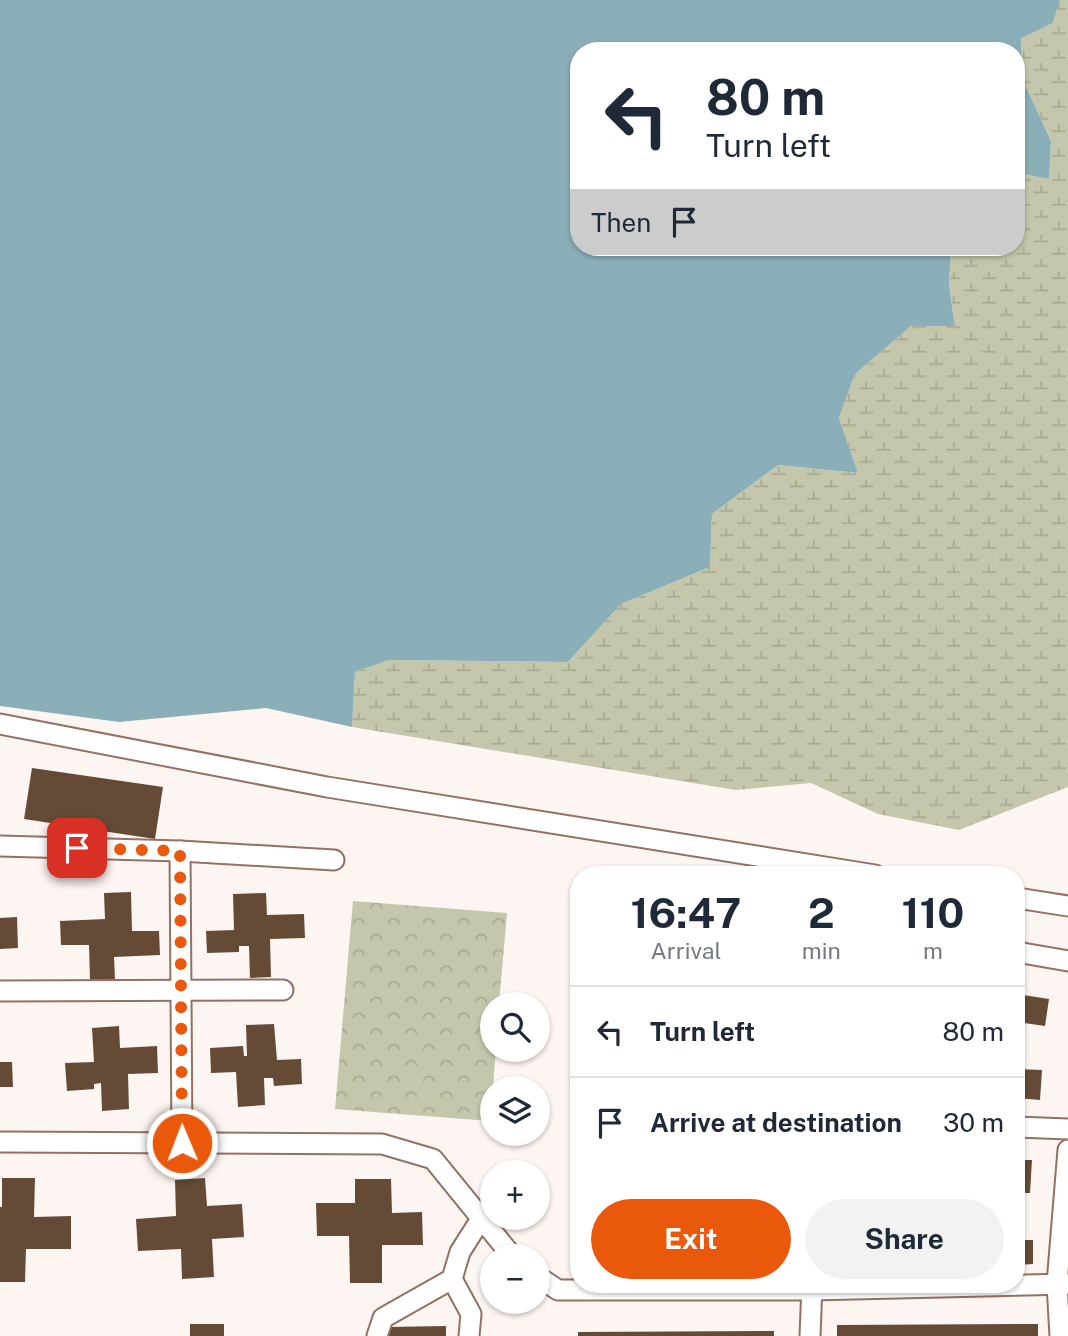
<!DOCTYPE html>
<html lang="en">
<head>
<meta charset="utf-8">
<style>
  :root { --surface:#fff; --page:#f2f2f3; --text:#1f2937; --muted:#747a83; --line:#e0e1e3; --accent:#ea580c }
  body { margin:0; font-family:"Public Sans",sans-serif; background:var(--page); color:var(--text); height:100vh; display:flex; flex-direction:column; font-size:26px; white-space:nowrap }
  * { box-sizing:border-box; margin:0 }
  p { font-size:23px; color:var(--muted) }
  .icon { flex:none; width:38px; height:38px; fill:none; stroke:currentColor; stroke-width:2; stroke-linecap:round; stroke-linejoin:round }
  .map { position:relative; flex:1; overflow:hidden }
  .details { position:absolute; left:570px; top:866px; width:455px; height:427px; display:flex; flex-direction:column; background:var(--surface); border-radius:28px; box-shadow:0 2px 5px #0004 }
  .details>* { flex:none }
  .banner { position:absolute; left:570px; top:42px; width:455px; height:214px; border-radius:28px; box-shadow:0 2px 5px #0004; background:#fff; color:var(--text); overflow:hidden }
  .fabs { position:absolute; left:480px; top:992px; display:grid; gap:14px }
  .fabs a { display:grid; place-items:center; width:70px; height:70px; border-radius:50%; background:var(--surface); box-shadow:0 2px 5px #0004; font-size:35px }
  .pin { position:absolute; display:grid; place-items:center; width:60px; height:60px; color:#fff; margin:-30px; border-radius:14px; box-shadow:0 4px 10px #0006 }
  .me { position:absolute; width:77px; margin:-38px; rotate:359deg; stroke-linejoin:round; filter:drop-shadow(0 0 5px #0008) }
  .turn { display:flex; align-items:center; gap:24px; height:147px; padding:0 21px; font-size:32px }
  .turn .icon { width:91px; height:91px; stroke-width:2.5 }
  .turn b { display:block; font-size:49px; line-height:60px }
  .then { display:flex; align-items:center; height:66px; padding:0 21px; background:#0003; gap:14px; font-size:26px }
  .eta { display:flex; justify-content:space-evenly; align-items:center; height:119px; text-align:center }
  .eta b { font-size:42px; font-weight:700; line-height:49px }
  .button { display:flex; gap:14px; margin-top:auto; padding:14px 21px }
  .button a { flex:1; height:80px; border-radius:42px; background:var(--accent); color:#fff; font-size:28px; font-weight:700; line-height:80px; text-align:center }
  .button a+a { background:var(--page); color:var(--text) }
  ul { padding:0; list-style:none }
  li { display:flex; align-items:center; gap:21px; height:91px; padding:0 21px; border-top:2px solid var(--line) }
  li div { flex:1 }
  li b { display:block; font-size:26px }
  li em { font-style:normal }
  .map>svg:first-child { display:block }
</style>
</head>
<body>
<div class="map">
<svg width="1068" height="1336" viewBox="0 0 1068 1336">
  <defs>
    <pattern id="wetland-marsh" width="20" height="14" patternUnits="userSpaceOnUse" patternTransform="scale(1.75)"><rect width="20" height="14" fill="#c4c7ab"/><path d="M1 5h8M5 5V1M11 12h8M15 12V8" fill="none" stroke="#a8aa92"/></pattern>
    <pattern id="park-crowns" width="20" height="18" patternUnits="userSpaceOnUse" patternTransform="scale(1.75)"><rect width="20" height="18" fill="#c4c7ab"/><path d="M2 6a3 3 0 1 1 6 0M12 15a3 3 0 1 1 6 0" fill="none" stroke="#a8aa92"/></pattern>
  </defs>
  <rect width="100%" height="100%" fill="#fdf5f2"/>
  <path fill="url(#wetland-marsh)" d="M1060,0H1068V787L959,830L878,814L811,783L736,790L352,727L355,672L389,660L568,662L621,604L710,567L712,514L778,465L858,473L839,418L855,374L911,326H955L949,285L951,247H1017V173L1049,179L1051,141L1022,78L1021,37L1053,23Z"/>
  <path fill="url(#park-crowns)" d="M353,901L507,913L499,1004H492V1050H496L490,1121L335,1109Z"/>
  <path fill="#8bafb8" d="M0,0H1060L1053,23L1021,38L1022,78L1051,141L1049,179L1017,173V51H579V247H951L949,285L955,326H911L855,374L839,418L858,473L778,465L712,514L710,567L621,604L568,662L389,660L355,672L352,727L266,708L119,722L0,706Z"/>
  <g fill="#654b36">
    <path d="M32,768L163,787L155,839L24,819Z"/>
    <path d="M131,892L132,931H159L160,955L114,957L115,979L90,980L89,945H61L60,921L105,919L104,893Z"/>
    <path d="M266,893L267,915L304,914L305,938L270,939L271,977L250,978L249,946H239V952L207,953L206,931L234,930L233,894Z"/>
    <path d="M17,917L18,948L0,949V918Z"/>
    <path d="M1017,994L1049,999L1045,1026L1017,1022Z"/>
    <path d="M274,1024L277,1060L301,1059L302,1084L274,1086L273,1078H264L265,1105L238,1107L236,1072L211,1073L210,1048L243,1046L244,1056H247L246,1025Z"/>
    <path d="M119,1026L120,1048L157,1046L158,1073L128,1074L129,1109L102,1111L101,1083L94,1084V1089L67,1091L65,1063L94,1062L92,1028Z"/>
    <path d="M0,1062H12L13,1087H0Z"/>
    <path d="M1017,1069L1042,1070L1040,1100L1017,1098Z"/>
    <path d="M1017,1160H1032L1030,1193H1017Z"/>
    <path d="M2,1178H35L34,1217L71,1216V1249H26L25,1282H0V1207H2Z"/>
    <path d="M205,1178L207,1206L242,1204L244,1237L212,1239L214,1277L182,1279L181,1249L138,1251L136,1219L176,1216L175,1180Z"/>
    <path d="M355,1179H391L392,1213L422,1212L423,1245H382V1283H350L349,1236H317L316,1203H355Z"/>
    <path d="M1017,1240H1033V1264L1017,1265Z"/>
    <rect x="190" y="1324" width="34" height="12"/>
    <path d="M1038,1324V1336H837V1325Z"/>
    <path d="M446,1326V1336H388V1327Z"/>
    <path d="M774,1331V1336H578V1332Z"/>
  </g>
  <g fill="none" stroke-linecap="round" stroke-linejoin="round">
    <g stroke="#937164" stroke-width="23">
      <g id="minor">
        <path d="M0,724L327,787L875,875"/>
        <path d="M0,846L180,851L334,860"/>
        <path d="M180,851L182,1143"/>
        <path d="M1017,898L1068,906"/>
        <path d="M1017,952L1068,961"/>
        <path d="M0,991L283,990"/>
        <path d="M1017,1127L1068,1129"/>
        <path d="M0,1142L382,1144L433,1159L512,1256"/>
        <path d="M537,1276L558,1290H811L1068,1284"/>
        <path d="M452,1279L471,1314L469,1336"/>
        <path d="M377,1336L383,1318L452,1279L460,1252L481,1219"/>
        <path d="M810,1336L812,1284"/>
        <path d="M1060,1336L1057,1284L1068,1150"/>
      </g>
    </g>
    <use href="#minor" stroke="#fff" stroke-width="19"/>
  </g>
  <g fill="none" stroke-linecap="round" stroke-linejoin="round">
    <path stroke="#ea580c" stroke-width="12" stroke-dasharray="0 21.6" d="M77,848L180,851L182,1143"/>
  </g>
</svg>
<div class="fabs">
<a><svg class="icon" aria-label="search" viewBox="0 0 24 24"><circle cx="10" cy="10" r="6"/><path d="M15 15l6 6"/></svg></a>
<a><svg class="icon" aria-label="layers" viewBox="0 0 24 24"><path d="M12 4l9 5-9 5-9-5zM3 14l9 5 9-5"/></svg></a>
<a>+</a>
<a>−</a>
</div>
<div class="pin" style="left:77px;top:848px;background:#d93025"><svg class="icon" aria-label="arrive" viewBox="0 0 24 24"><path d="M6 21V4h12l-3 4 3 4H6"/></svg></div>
<svg class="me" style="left:182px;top:1143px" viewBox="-20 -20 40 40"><circle r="17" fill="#ea580c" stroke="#fff" stroke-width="3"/><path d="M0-11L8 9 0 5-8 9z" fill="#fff"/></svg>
<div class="banner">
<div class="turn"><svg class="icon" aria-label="left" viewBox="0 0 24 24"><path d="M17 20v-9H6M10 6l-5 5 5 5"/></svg><div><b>80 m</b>Turn left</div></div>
<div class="then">Then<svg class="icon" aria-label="arrive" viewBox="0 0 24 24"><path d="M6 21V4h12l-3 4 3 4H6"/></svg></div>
</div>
<section class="details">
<div class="eta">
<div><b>16:47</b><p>Arrival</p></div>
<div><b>2</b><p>min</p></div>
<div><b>110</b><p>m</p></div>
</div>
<ul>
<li><svg class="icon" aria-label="left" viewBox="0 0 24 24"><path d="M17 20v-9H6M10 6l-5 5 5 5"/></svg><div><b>Turn left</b></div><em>80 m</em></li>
<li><svg class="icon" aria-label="arrive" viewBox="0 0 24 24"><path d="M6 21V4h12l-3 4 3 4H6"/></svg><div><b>Arrive at destination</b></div><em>30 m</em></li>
</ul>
<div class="button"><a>Exit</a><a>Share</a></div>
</section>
</div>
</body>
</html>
